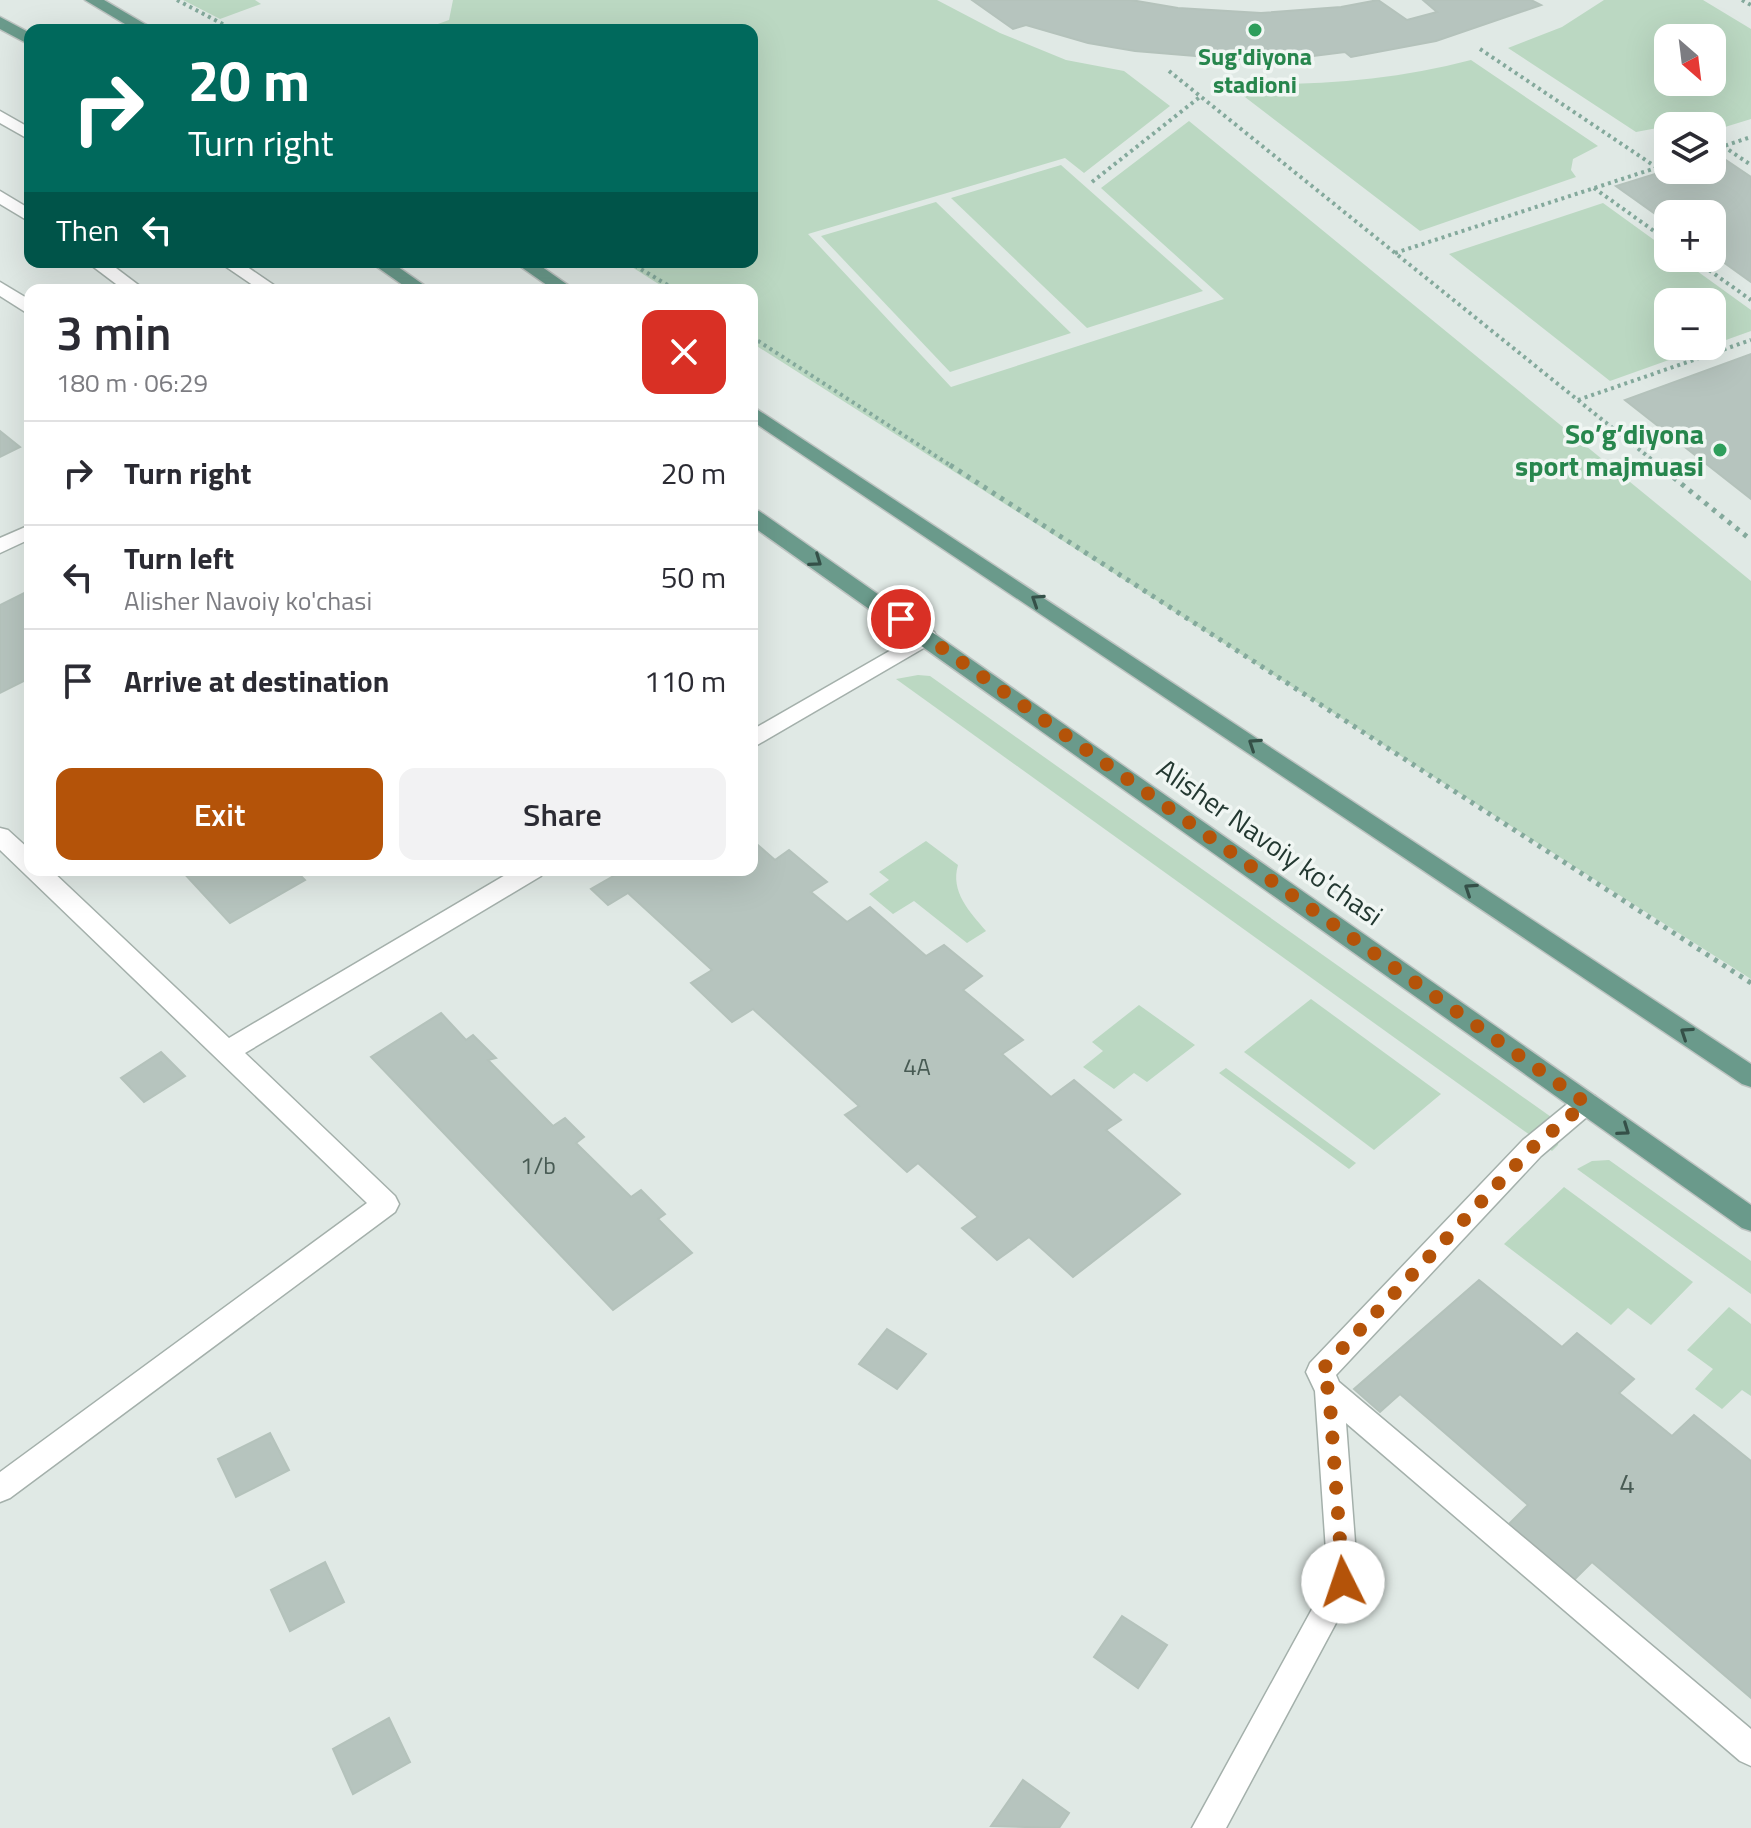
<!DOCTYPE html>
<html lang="en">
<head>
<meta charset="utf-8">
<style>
  :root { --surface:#fff; --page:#f2f2f3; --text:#2b2b33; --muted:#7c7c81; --line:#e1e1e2; --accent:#b45309 }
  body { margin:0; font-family:"Titillium Web",sans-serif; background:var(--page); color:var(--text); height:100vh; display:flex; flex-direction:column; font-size:30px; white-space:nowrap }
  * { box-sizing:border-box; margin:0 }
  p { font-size:26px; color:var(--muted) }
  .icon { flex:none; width:44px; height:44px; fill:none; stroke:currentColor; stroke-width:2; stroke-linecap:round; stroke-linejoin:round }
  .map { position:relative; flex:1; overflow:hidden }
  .sheet { position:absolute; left:24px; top:284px; width:734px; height:592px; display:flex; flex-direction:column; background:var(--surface); border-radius:16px; box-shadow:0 8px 32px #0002 }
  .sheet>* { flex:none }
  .banner { position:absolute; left:24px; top:24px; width:734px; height:244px; border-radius:16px; box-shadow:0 8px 32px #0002; background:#00695c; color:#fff; overflow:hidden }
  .needle { width:52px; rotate:152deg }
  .buttons { position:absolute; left:1654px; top:24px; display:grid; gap:16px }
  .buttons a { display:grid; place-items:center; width:72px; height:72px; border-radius:16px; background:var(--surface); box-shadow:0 8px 32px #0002; font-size:40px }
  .pin { position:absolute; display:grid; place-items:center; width:68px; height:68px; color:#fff; margin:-34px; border:4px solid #fff; border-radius:50%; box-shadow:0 2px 8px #0007 }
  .me { position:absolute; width:88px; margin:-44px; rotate:356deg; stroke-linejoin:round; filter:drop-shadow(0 0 6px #0008) }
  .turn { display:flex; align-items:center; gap:28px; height:168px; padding:0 32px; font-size:36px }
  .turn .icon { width:104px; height:104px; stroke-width:2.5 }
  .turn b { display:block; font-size:56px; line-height:68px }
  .then { display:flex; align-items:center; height:76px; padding:0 32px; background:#0003; gap:16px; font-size:30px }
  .round { display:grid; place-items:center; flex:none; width:84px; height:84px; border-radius:16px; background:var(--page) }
  .overview { display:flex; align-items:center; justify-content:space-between; height:136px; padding:0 32px }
  h1 { font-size:48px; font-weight:600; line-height:60px }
  .button { display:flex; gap:16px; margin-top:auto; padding:16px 32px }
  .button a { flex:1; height:92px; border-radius:16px; background:var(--accent); color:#fff; font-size:32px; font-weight:600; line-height:92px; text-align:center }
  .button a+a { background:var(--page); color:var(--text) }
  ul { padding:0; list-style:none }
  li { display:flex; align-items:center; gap:24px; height:104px; padding:0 32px; border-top:2px solid var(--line) }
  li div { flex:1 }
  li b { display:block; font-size:30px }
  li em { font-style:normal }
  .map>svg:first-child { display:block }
</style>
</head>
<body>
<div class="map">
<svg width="1751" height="1828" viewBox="0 0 1751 1828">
  <rect width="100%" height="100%" fill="#e0e9e5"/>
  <g fill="#bbd8c2" fill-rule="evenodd">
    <path d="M183,0H255L261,4L220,19Z"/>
    <path d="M453,0H937L1000,33L1066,60L1124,71L1170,106L1084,173L1065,158L808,234L951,387L1224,299L1101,188L1189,121L1751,581V979L752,343V290H668L624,262H752V30H421L449,20Z"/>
    <path d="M1604,0H1703L1751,29V119L1712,131V126H1668L1636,132L1508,48L1562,27ZM1668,38H1712V82H1668Z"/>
    <path d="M1471,60L1598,146L1573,159L1571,170L1576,177L1420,231L1241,94L1250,84C1326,85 1399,79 1471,60Z"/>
    <path d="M1061,165L1203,291L1087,328L951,198Z"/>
    <path d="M936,202L1071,333L950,372L821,236Z"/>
    <path d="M1603,203L1668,250V258H1679L1751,310V331L1712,345V302H1668V346H1708L1610,381L1449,254Z"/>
    <path d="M918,675L930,676L1561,1124L1558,1145L1552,1151L896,679Z"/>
    <path d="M926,841L958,865C950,892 970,912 986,931L967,943L914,901L893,914L869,894L889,880L879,872Z"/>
    <path d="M1311,999L1441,1094L1374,1150L1244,1052Z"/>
    <path d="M1139,1005L1195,1045L1147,1082L1134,1073L1114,1089L1083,1067L1103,1051L1092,1042Z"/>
    <path d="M1226,1068L1356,1163L1349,1169L1219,1073Z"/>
    <path d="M1609,1160L1751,1261V1294L1577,1169L1592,1161Z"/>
    <path d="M1564,1187L1693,1282L1651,1325L1628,1308L1611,1325L1504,1244Z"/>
    <path d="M1729,1307L1751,1324V1396L1742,1390L1722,1409L1695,1389L1713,1369L1687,1350Z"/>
  </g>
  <g fill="#b6c4be" stroke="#b4c2bb" stroke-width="2">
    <path d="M972,0H1131L1178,8L1261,13L1341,7L1378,0L1407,20L1437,12L1423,0H1531L1541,5L1436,41L1351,57L1345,52L1281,60L1232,59L1135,51L1088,43L1026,25L1013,29Z"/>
    <path d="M1717,154L1751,177V282L1712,254V214H1668V223L1616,186L1668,170H1712V155Z"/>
    <path d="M1751,354V499L1625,400Z"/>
    <path d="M0,431L20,447L0,457Z"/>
    <path d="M30,590V678L0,693V605Z"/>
    <path d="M752,840L775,860L789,850L827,882L811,892L847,922L870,907L926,956L944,945L982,976L963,990L1023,1040L1002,1054L1051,1097L1074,1080L1121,1120L1106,1130L1180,1194L1073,1277L1029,1237L997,1260L962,1228L978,1217L918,1163L907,1172L845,1115L859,1106L753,1009L732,1022L691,983L712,970L628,893L608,905L591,889L624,870H752Z"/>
    <path d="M181,870H295L305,880L230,923Z"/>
    <path d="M441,1013L466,1040L473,1035L496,1058L488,1060L553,1126L565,1118L584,1137L576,1143L631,1197L641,1190L665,1214L658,1219L692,1253L613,1310L371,1057Z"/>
    <path d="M161,1052L185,1076L144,1102L121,1078Z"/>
    <path d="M1479,1280L1562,1347L1577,1333L1634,1379L1619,1393L1672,1436L1694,1415L1751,1461V1698L1592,1562L1573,1581L1508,1525L1528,1505L1400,1394L1380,1412L1354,1389Z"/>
    <path d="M887,1329L926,1354L897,1389L859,1364Z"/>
    <path d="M270,1433L289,1470L236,1497L218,1459Z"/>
    <path d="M325,1562L344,1602L290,1631L271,1590Z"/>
    <path d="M1122,1616L1167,1645L1138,1688L1094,1657Z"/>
    <path d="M389,1718L410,1762L353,1794L333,1749Z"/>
    <path d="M1023,1780L1069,1813L1059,1828L991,1826Z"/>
  </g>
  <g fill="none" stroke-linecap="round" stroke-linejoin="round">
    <g stroke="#a4b0ab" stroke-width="3">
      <g id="lane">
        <path d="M0,111L30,128V140L0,123Z"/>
        <path d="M0,191L30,209V222L0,204Z"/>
        <path d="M87,262H108L145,290H124Z"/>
        <path d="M219,262H240L281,290H260Z"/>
        <path d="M0,282L30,300V315L0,296Z"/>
      </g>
    </g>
    <g stroke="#a4b0ab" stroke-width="3">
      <g id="street">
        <path d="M30,525V539L0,553V538Z"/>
        <path d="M926,630L934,632L937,637L934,642L752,748V730Z"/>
        <path d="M0,828L8,830L30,850V870H51L229,1038L514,870H545L541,876L245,1053L395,1196L399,1204L395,1212L10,1498L0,1502V1472L367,1203L0,850Z"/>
        <path d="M1586,1093L1595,1096L1599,1103L1595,1110L1541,1156L1336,1375L1339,1382L1751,1729V1766L1740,1761L1346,1423L1358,1582L1226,1828H1192L1328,1580L1315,1391L1306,1372L1310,1363L1523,1140L1577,1096Z"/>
      </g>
    </g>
    <g stroke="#bdc3c1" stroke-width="3">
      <g id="primary">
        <path d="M85,0H104L155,30H135Z"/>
        <path d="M0,17L30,33V45L0,29Z"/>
        <path d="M370,262H391L431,290H410Z"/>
        <path d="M514,262H535L575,290H554Z"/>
        <path d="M752,406L1751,1064V1087L1742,1084L752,421Z"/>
        <path d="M752,510L759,511L1751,1205V1231L1742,1228L752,526Z"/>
      </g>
    </g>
    <g stroke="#84a99c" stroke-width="4" stroke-dasharray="3 4" stroke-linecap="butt">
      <path d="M177,0L234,30"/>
      <path d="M1742,0L1751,5"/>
      <path d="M1480,49L1656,167"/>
      <path d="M1169,71L1661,467"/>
      <path d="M1723,146L1751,165"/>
      <path d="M1712,150L1751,137"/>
      <path d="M1092,182L1201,96"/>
      <path d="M1594,188L1668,241"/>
      <path d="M1395,253L1668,164"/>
      <path d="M1692,258L1751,300"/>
      <path d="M629,262L676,290"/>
      <path d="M752,337L953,467"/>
      <path d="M1578,400L1751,340"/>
    </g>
    <g stroke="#84a99c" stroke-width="5" stroke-dasharray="4 6" stroke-linecap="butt">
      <path d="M950,465L1751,983"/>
      <path d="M1658,465L1751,540"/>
    </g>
    <use href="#lane" fill="#fff" fill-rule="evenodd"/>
    <use href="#street" fill="#fff" fill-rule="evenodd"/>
    <use href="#primary" fill="#6a9a8b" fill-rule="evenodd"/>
  </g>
  <defs><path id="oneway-chevron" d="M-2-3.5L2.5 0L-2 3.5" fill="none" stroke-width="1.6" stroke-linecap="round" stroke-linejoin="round" transform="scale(2)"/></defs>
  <g stroke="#355048">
    <use href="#oneway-chevron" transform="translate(816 561) rotate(35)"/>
    <use href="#oneway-chevron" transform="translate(1037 600) rotate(-147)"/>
    <use href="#oneway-chevron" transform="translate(1254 744) rotate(-146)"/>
    <use href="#oneway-chevron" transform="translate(1470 889) rotate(-146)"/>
    <use href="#oneway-chevron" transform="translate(1686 1033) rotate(-146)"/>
    <use href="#oneway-chevron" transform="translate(1624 1130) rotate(35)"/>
  </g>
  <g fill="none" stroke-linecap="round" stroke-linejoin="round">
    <path stroke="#b45309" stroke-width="14" stroke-dasharray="0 25.2" d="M901,619L1586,1103L1532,1148L1320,1372L1329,1391L1343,1582"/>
  </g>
  <g fill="#2e9e5b" stroke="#f0f6f3" stroke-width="3">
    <circle cx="1255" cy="30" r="8"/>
    <circle cx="1720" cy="450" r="8"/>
  </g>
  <g text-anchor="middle" stroke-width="7" stroke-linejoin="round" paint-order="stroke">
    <g font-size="24" font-weight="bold" fill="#27864d" stroke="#f0f6f3">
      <text x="1255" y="65">Sug'diyona<tspan x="1255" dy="28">stadioni</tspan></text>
    </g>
    <g font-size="24" fill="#485b54">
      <text x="917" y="1075">4A</text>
      <text x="538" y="1174">1/b</text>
    </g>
    <g font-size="28" font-weight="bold" fill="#27864d" stroke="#f0f6f3" text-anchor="end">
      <text x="1704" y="444">So’g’diyona<tspan x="1704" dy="32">sport majmuasi</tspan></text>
    </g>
    <g font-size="28" fill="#233831" stroke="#f0f6f3">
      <text transform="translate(1270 842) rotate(35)" y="10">Alisher Navoiy ko'chasi</text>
    </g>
    <g font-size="28" fill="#485b54">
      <text x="1627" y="1493">4</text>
    </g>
  </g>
</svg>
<div class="buttons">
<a><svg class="needle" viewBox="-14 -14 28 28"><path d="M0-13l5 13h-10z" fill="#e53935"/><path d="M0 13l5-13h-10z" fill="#7c7c81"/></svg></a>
<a><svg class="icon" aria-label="layers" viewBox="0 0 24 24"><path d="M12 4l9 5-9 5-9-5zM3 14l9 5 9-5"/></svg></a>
<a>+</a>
<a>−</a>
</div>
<div class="pin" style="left:901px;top:619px;background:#d93025"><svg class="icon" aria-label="arrive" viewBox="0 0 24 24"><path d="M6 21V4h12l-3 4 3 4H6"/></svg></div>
<svg class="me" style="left:1343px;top:1582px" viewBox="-20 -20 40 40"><circle r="19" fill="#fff"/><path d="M0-13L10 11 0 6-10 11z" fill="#b45309"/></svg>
<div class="banner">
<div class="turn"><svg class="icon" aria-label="right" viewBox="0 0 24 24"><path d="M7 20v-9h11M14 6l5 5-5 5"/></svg><div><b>20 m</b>Turn right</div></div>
<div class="then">Then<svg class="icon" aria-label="left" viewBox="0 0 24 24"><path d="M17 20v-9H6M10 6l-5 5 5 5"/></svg></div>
</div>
<section class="sheet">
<div class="overview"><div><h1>3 min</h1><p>180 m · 06:29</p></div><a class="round" style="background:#d93025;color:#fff"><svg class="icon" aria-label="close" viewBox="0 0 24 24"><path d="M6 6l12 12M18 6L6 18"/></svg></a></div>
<ul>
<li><svg class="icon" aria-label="right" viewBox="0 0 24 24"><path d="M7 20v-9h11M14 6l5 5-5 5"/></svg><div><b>Turn right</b></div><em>20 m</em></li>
<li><svg class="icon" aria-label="left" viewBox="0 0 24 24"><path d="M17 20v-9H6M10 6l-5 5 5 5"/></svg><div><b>Turn left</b><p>Alisher Navoiy ko'chasi</p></div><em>50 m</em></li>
<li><svg class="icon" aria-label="arrive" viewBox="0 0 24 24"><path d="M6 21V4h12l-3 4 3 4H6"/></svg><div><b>Arrive at destination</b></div><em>110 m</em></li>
</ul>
<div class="button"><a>Exit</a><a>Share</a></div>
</section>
</div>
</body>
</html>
